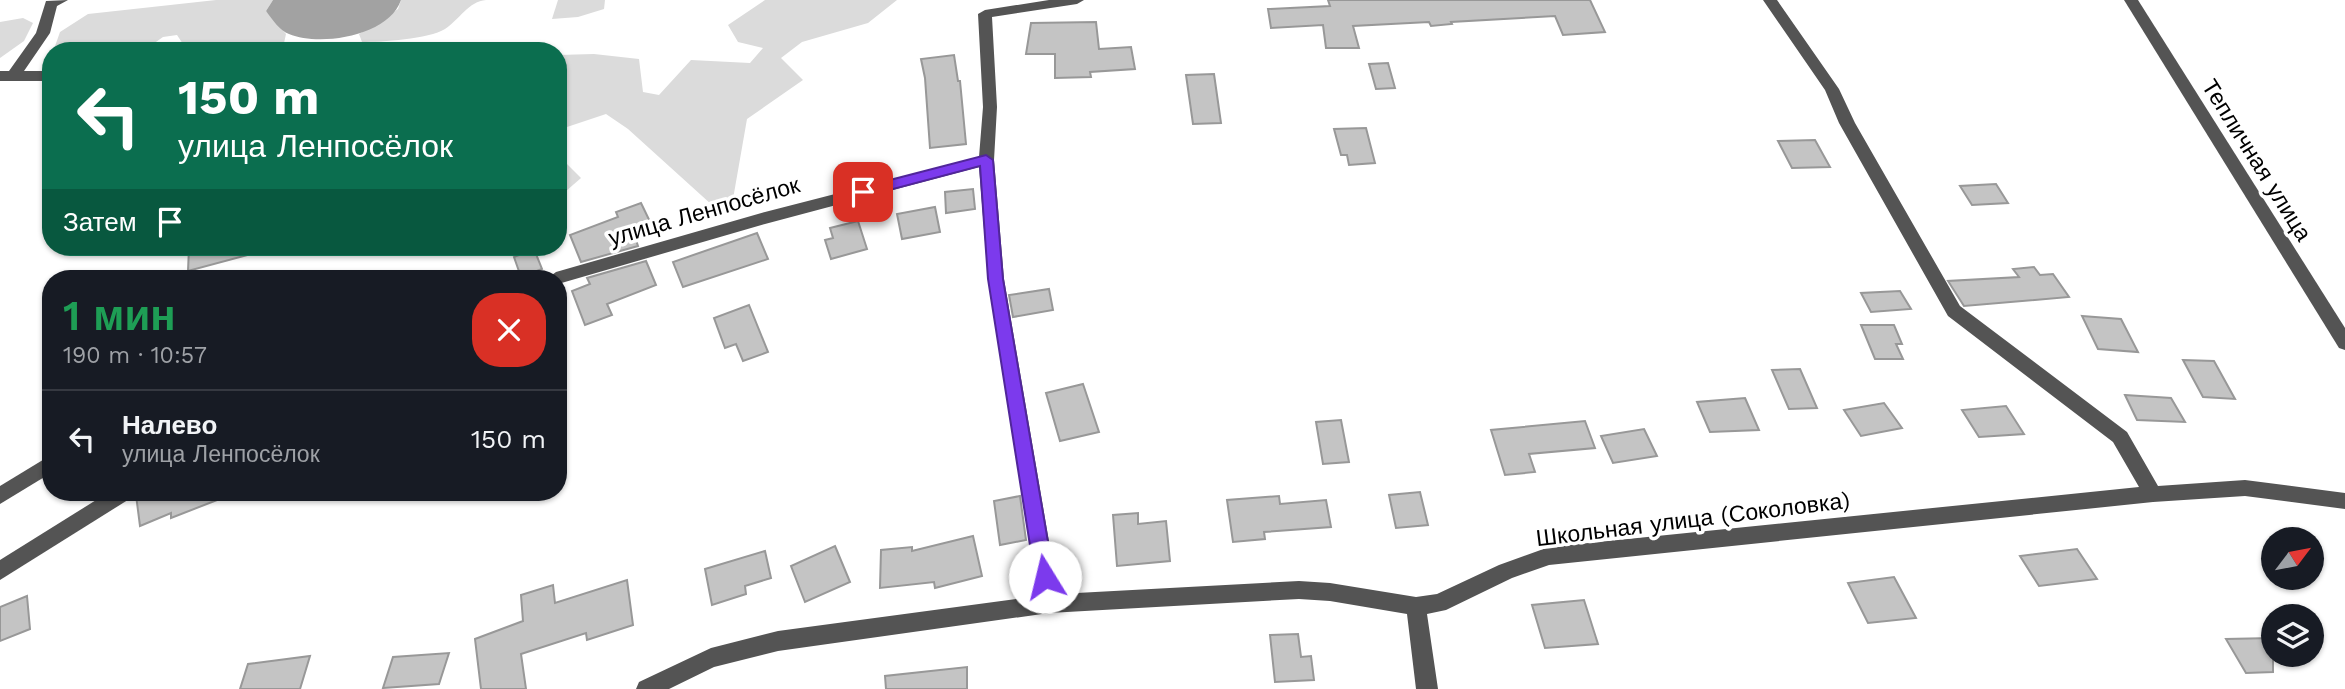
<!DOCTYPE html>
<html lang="ru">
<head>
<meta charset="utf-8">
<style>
  :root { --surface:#171b24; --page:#20242c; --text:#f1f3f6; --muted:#9ea1a6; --line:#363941 }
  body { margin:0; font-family:"Work Sans",sans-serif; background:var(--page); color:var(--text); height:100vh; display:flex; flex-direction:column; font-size:26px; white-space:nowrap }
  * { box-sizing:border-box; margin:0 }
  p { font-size:23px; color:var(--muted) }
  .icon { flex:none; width:38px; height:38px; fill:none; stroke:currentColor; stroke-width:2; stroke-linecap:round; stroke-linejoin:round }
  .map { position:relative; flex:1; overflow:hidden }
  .panel { position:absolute; left:42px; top:270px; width:525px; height:231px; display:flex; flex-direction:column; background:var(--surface); border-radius:28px; box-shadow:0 2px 5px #0004 }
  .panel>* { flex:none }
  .hud { position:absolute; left:42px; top:42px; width:525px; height:214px; border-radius:28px; box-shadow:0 2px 5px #0004; background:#0b6e4f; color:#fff; overflow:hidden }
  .needle { width:46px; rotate:58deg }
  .controls { position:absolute; left:2261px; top:527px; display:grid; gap:14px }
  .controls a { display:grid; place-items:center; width:63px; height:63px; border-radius:50%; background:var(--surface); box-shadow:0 2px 5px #0004; font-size:35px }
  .pin { position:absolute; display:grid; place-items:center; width:60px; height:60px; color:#fff; margin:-30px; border-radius:14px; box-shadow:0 4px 10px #0006 }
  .me { position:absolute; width:77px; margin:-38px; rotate:351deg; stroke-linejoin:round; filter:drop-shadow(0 0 5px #0008) }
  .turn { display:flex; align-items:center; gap:24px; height:147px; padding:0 21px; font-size:32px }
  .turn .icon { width:91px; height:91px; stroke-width:2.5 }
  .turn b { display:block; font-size:49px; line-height:60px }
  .then { display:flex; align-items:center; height:66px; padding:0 21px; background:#0003; gap:14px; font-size:26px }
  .round { display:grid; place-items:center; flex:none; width:74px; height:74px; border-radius:28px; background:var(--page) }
  .headline { display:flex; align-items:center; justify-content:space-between; height:119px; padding:0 21px }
  h1 { font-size:42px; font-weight:600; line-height:52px; color:#1e9e55 }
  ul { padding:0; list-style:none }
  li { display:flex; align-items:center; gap:21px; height:98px; padding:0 21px; border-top:2px solid var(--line) }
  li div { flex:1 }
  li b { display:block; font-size:26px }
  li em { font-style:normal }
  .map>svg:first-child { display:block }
</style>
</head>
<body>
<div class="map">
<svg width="2345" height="689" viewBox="0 0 2345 689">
  <rect width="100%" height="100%" fill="#fff"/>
  <g fill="#dbdbdb">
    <path d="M216,0H273L266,11L286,34L284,43L198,51L183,44L177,35L163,37L143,51L54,49L60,32L88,14Z"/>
    <path d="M401,0H486C469,1 459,20 445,29C429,39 381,42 362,42L359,34L398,9Z"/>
    <path d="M558,0H605L604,9L578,17L552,19Z"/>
    <path d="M765,0H897L868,23L802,42L781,58L803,80L747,119L733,199L712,205L628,129L606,114L561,129L558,137V55L594,54L639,59L643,92L659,95L691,60L750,63L763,48L738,42L728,25Z"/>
    <path d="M23,18L33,23L24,41L0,58V22Z"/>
    <path d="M558,155L581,178L558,198Z"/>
  </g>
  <path fill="#a2a2a2" d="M273,0H401C389,36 320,47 289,34C280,31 272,19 266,11Z"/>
  <g fill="#c4c4c4" stroke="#989898" stroke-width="2">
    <path d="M1328,0H1590L1605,32L1563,35L1555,16L1451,22L1452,24L1431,26L1429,22L1353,26L1359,48H1326L1323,25L1271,28L1268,9L1330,6Z"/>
    <path d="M1096,22L1099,49L1131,47L1135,69L1090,72L1091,77L1055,78V54H1026L1031,23Z"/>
    <path d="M954,55L958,81H960L966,144L930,148L925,78L921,59Z"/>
    <path d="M1388,63L1395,88L1376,89L1369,64Z"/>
    <path d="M1214,74L1221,123L1193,124L1186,75Z"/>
    <path d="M1366,128L1375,163L1349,165L1347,155H1341L1334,129Z"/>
    <path d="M1815,140L1830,167L1792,168L1778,141Z"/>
    <path d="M1996,184L2008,203L1972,205L1960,186Z"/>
    <path d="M973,189L975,209L946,213L945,192Z"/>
    <path d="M641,203L654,230L635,237L638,246L581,262L570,235L618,217L616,212Z"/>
    <path d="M935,207L940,232L902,239L897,214Z"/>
    <path d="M858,221L867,249L831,259L825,240L833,238L830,228Z"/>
    <path d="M757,233L768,259L683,287L673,262Z"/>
    <path d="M189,247H255V253L188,271Z"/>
    <path d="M534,249L542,269L521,277L514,257Z"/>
    <path d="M646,261L656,285L607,304L612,315L585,325L572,291L590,284L587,278Z"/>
    <path d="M2034,267L2040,275L2053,274L2069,297L1964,306L1948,281L2019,277L2013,269Z"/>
    <path d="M1049,289L1053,310L1013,317L1009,295Z"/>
    <path d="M1900,291L1911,309L1871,312L1861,293Z"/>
    <path d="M749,305L768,352L743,361L736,344L725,348L714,318Z"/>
    <path d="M2082,316L2121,319L2138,352L2098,349Z"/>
    <path d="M1861,325H1894L1902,344H1896L1903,359H1875Z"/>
    <path d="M2183,360L2214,361L2235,399L2203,397Z"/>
    <path d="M1800,369L1817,408L1789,409L1772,370Z"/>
    <path d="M1083,384L1099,432L1060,441L1046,393Z"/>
    <path d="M2125,395L2171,398L2185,422L2137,420Z"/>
    <path d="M1745,398L1759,430L1710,432L1697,402Z"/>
    <path d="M1884,403L1902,428L1861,436L1844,410Z"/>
    <path d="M2006,406L2024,434L1979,437L1962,410Z"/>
    <path d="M1341,420L1349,462L1323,464L1316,422Z"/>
    <path d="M1585,421L1595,448L1529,454L1535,472L1505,475L1491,430Z"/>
    <path d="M1644,429L1657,456L1613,463L1601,436Z"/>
    <path d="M144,492H235V493L171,518V513L140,526L136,495Z"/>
    <path d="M1420,492L1428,525L1396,528L1389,495Z"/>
    <path d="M1020,496L1026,540L1000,545L994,501Z"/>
    <path d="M1279,496L1280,504L1326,500L1331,527L1264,532L1265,539L1233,542L1227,500Z"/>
    <path d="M1138,513V524L1166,521L1170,561L1117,566L1113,515Z"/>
    <path d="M973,536L982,576L935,588L934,582L880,588L881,550L912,547V551Z"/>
    <path d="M835,546L850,582L805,602L791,566Z"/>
    <path d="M2077,549L2097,579L2039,586L2020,556Z"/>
    <path d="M765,551L771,578L745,586L746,594L712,605L705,569Z"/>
    <path d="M1894,577L1916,618L1868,623L1848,583Z"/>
    <path d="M627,580L633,625L587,640L586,633L521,654L526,689H481L475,639L523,621L521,595L553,585L555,603Z"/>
    <path d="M27,596L30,629L0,641V607Z"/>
    <path d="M1584,600L1598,644L1545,648L1532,605Z"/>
    <path d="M1298,634L1301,657L1311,656L1314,680L1275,682L1270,635Z"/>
    <path d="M2273,638V672L2246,673L2226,639Z"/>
    <path d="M449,653L439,684L383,688L393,657Z"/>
    <path d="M310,656L300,689H240L248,664Z"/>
    <path d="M967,667V689H886L885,676Z"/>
  </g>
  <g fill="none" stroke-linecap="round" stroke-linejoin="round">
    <g fill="#545454" fill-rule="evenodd">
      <path d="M68,0L57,6L50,33L24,71H51V81H0V71H9L36,33L46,1Z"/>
      <path d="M1049,0H1084L1077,4L992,17L997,107L994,160L1004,279L1058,594L1299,581L1330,583L1416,597L1437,594L1499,565L1549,547L2139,487L2113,442L1948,316L1839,123L1825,90L1763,0H1777L1839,89L1855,123L1960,306L2127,432L2158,486L2245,480L2345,493V509L2245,496L2153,502L1549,565L1512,578L1446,610L1427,614L1438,689H1416L1407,614L1330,601L1299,599L1049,613L778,651L714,667L669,689H636L639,682L711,648L778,631L1038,596L988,279L979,167L765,224L558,284V278H548L556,272L765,212L979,157L983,107L978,14L985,10Z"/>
      <path d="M2124,0H2138L2345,328V350L2339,348Z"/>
      <path d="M323,46H352L359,51H316Z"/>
      <path d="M51,455V473L0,504V486Z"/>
      <path d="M109,492H134L131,498L0,580V560Z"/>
    </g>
  </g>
  <path fill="#7c3aed" stroke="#51269a" stroke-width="2" d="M986,155L993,160L1003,279L1054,577L1051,583L1045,585L1038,583L1035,577L988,279L980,166L863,197L856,192L863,187Z"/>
  <g text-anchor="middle" stroke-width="7" stroke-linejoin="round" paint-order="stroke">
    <g font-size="23" fill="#000" stroke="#fff">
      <text transform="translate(2257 160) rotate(58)" y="8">Тепличная улица</text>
      <text transform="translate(704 211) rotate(-16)" y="8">улица Ленпосёлок</text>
      <text transform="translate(1693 519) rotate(-7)" y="8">Школьная улица (Соколовка)</text>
    </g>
  </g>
</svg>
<div class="controls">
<a><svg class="needle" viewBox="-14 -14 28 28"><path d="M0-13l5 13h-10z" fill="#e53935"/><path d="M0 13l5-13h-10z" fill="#9ea1a6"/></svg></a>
<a><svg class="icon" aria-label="layers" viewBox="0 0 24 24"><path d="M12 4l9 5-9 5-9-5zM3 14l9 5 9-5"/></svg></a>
</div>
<div class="pin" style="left:863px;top:192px;background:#d93025"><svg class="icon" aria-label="arrive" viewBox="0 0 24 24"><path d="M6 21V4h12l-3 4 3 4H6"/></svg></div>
<svg class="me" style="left:1045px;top:577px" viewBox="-20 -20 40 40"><circle r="19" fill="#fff"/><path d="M0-13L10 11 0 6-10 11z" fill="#7c3aed"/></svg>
<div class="hud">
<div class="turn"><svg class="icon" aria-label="left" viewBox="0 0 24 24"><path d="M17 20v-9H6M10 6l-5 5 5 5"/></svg><div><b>150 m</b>улица Ленпосёлок</div></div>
<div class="then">Затем<svg class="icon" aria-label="arrive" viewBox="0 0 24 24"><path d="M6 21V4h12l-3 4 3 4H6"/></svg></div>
</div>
<section class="panel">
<div class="headline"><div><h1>1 мин</h1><p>190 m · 10:57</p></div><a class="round" style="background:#d93025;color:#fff"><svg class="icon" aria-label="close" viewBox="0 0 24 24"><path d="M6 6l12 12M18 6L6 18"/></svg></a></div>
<ul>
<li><svg class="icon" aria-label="left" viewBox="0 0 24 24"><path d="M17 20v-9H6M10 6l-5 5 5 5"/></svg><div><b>Налево</b><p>улица Ленпосёлок</p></div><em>150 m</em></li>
</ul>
</section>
</div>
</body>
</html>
